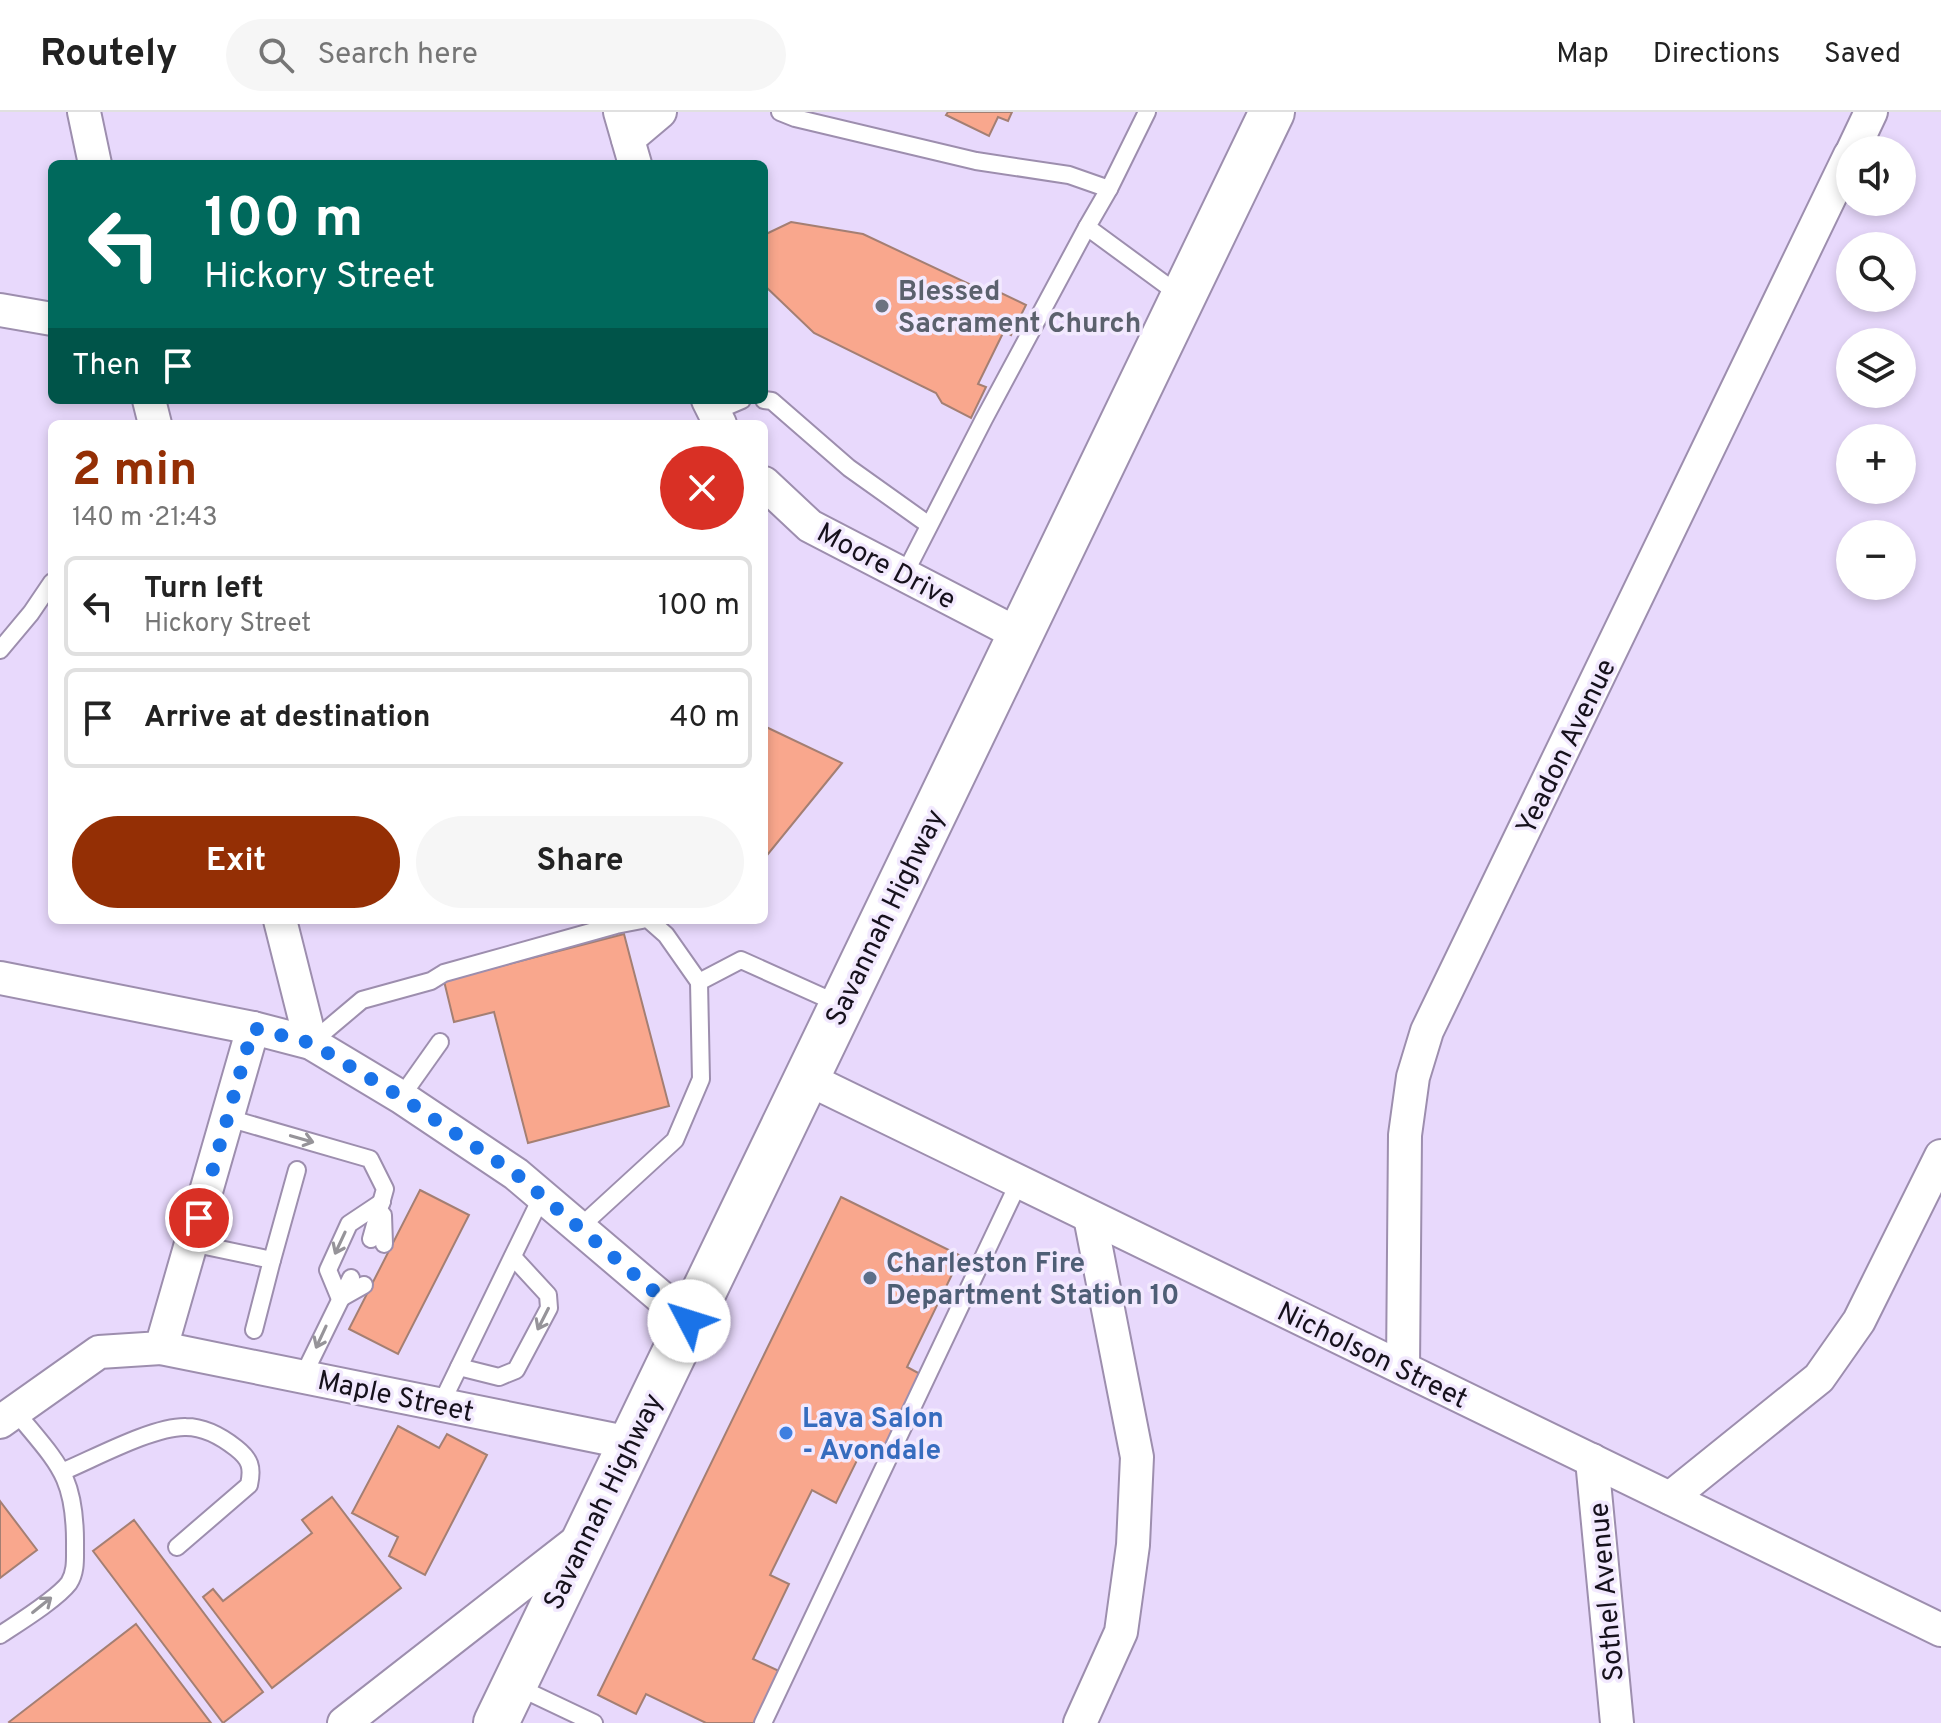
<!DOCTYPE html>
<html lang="en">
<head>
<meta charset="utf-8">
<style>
  :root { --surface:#fff; --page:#f6f6f6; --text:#222; --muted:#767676; --line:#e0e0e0; --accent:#942f05 }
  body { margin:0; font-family:Overpass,sans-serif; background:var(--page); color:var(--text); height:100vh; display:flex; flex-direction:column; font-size:30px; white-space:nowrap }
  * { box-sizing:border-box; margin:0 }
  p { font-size:26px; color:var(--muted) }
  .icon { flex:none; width:44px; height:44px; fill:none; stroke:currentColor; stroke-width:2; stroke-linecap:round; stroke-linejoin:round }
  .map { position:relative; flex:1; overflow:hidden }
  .sheet { position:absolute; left:48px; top:308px; width:720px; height:504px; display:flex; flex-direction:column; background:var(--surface); border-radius:12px; box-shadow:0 4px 12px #0003 }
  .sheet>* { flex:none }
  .banner { position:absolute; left:48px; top:48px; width:720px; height:244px; border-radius:12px; box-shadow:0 4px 12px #0003; background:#00695c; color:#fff; overflow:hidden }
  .fabs { position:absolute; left:1836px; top:24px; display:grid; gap:16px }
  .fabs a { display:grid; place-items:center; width:80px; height:80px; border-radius:50%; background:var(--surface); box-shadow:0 4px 12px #0003; font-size:40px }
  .pin { position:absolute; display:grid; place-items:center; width:68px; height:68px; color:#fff; margin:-34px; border:4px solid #fff; border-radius:50%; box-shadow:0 2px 8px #0007 }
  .me { position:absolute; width:88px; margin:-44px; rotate:310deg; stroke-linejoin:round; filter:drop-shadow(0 0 6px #0008) }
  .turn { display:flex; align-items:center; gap:28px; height:168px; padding:0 24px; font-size:36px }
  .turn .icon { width:104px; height:104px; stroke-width:2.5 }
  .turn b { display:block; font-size:56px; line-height:68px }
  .then { display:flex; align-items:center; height:76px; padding:0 24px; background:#0003; gap:16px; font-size:30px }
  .round { display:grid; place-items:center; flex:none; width:84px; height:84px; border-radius:42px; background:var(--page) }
  .headline { display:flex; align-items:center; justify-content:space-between; height:136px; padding:0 24px }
  h1 { font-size:48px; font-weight:700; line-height:60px; color:var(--accent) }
  .button { display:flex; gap:16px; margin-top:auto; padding:16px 24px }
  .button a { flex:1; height:92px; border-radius:48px; background:var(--accent); color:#fff; font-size:32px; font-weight:700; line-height:92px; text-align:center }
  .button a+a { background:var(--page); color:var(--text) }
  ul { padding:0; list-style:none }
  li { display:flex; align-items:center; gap:24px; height:100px; margin:0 16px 12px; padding:0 8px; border:4px solid var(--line); border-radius:12px }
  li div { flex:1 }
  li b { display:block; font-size:30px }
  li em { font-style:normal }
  header { display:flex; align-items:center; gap:48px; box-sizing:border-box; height:112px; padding:0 40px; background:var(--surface); border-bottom:2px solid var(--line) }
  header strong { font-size:38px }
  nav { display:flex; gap:44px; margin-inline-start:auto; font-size:28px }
  .search { width:560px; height:72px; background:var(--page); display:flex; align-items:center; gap:20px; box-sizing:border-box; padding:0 28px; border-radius:44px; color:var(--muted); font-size:30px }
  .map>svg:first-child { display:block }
</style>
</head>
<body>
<header>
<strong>Routely</strong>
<div class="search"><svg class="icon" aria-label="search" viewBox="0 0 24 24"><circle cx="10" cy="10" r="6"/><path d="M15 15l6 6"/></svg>Search here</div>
<nav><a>Map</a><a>Directions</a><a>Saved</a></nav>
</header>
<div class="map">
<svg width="1941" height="1611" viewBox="0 0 1941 1611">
  <rect width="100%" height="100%" fill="#e8d9fc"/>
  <g fill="#f9a78d" stroke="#a47f73" stroke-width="2">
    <path d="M948,0H1012L1008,9L998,5L989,24L946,3Z"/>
    <path d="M791,110L863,122L986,180L997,179L1026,193L1011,223L1004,219L978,272L986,275L971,306L942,291L936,281L814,221L764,173V123Z"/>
    <path d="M764,614L842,651L764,747Z"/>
    <path d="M624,822L669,994L528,1031L494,900L454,910L444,869Z"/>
    <path d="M420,1078L469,1103L398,1242L349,1217Z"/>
    <path d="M841,1085L961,1144L907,1255L922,1263L883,1343L864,1334L836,1391L812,1378L770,1463L789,1472L753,1547L779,1559L754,1611H706L646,1582L636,1602L598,1583Z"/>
    <path d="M398,1314L439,1336L447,1322L487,1343L425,1463L389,1444L398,1425L352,1401Z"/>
    <path d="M332,1385L401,1476L272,1576L203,1485L213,1477L223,1489L312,1421L302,1408Z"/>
    <path d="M0,1389L37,1438L0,1466Z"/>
    <path d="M134,1408L263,1580L223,1611L93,1439Z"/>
    <path d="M136,1512L211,1611H10L9,1610Z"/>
  </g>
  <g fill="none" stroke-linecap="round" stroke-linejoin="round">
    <g stroke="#9d8eae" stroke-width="20">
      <g id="service">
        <path d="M780,0L795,6L976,49L1069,63L1109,77L1087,115L1181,184"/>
        <path d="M1109,77L1147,0"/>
        <path d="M764,288L772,289L849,356L929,413"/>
        <path d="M714,300L742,288"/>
        <path d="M904,463L984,307L1087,115"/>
        <path d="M0,538L31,501L52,470"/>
        <path d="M649,808L666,823L699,870"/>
        <path d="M311,931L362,888L431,869L444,861L616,813L642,808"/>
        <path d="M401,985L440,930"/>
        <path d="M228,1006L370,1047L385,1077L371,1127"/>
        <path d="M383,1103L384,1132"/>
        <path d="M579,1116L675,1028L701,967L699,870L741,848L841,893"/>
        <path d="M191,1131L272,1148L254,1218"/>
        <path d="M272,1148L297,1058"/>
        <path d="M341,1186L364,1173"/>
        <path d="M340,1187L328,1158L349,1112L382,1090"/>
        <path d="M459,1255L499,1265L516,1258L549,1196L548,1183L513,1145"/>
        <path d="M303,1264L351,1166"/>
        <path d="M441,1292L542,1084"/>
        <path d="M64,1359C95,1346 154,1314 186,1315C204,1315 222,1325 236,1336C250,1347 253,1355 249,1373L177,1435"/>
        <path d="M0,1523C18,1511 57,1487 69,1471C76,1460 75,1447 75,1435C76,1363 58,1352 15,1299"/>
        <path d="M516,1574L594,1611"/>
        <path d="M763,1611L1019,1070"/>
      </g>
    </g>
    <g stroke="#9d8eae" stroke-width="36">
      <g id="minor">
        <path d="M84,0L95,52"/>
        <path d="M620,0L635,52"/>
        <path d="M628,27L660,0"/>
        <path d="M1853,38L1871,0"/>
        <path d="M0,198L52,207"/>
        <path d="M149,288L155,312"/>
        <path d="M708,288L720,312"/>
        <path d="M764,371L810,414L1020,523"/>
        <path d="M280,808L311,931"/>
        <path d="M0,866L253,916L311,931L401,985L516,1062L689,1209"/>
        <path d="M806,966L1941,1518"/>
        <path d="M161,1236L630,1331"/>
        <path d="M1403,1256L1405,1023L1413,965L1427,919L1850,43"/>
        <path d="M0,1310L99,1240L161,1236L253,916"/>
        <path d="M1592,1348L1617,1611"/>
        <path d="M1670,1386L1819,1266L1859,1209L1941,1044"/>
        <path d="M344,1611L580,1427"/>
        <path d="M1080,1611L1121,1520L1133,1433L1137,1345L1090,1105"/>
      </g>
    </g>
    <g stroke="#9d8eae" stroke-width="48">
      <path id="trunk" d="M496,1611L1272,0"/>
    </g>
    <use href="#service" stroke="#fff" stroke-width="16"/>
    <use href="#minor" stroke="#fff" stroke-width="32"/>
    <use href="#trunk" stroke="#fff" stroke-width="44"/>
  </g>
  <defs><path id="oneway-shaft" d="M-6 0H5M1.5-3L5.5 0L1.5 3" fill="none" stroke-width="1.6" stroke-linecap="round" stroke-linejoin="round" transform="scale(2)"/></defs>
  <g stroke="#969499">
    <use href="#oneway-shaft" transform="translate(302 1027) rotate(16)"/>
    <use href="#oneway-shaft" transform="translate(340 1131) rotate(115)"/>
    <use href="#oneway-shaft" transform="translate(543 1207) rotate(117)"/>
    <use href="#oneway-shaft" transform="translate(321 1225) rotate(115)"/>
    <use href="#oneway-shaft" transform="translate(42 1493) rotate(-39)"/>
  </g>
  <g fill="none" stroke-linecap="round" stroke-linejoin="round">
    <path stroke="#1a73e8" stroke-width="14" stroke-dasharray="0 25.2" d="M199,1106L253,916L311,931L401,985L516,1062L689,1209"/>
  </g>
  <circle fill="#6b7280" stroke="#f2e9fe" stroke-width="3" cx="882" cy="194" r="8"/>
  <circle fill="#5c6f8a" stroke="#f2e9fe" stroke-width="3" cx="870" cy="1166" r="8"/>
  <circle fill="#3f7fe0" stroke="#f2e9fe" stroke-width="3" cx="786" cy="1321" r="8"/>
  <g text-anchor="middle" stroke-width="7" stroke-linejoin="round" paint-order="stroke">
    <g font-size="28" font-weight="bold" fill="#5b616d" stroke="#f2e9fe" text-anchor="start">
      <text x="898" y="188">Blessed<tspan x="898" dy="32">Sacrament Church</tspan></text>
    </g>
    <g font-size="28" fill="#16111c" stroke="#f2e9fe">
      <text transform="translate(887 453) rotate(28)" y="10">Moore Drive</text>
      <text transform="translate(1565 634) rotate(-64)" y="10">Yeadon Avenue</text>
      <text transform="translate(884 805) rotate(-64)" y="10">Savannah Highway</text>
      <text transform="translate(1373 1242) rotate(26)" y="10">Nicholson Street</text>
      <text transform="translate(396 1283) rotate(12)" y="10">Maple Street</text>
      <text transform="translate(602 1389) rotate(-64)" y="10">Savannah Highway</text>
      <text transform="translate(1605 1480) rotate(-95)" y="10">Sothel Avenue</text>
    </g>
    <g font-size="28" font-weight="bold" fill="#4e5e75" stroke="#f2e9fe" text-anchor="start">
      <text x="886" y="1160">Charleston Fire<tspan x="886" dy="32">Department Station 10</tspan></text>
    </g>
    <g font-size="28" font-weight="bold" fill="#366cbe" stroke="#f2e9fe" text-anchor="start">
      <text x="802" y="1315">Lava Salon<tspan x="802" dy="32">- Avondale</tspan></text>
    </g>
  </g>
</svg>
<div class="fabs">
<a><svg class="icon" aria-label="sound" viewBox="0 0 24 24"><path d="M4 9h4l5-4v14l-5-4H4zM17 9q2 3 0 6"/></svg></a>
<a><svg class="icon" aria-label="search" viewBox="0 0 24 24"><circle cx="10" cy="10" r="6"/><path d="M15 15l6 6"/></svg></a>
<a><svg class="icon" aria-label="layers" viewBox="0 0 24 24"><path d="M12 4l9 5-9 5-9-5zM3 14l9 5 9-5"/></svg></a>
<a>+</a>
<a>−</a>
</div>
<div class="pin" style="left:199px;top:1106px;background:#d93025"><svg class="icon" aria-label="arrive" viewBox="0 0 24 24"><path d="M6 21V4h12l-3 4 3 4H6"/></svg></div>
<svg class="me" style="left:689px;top:1209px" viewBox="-20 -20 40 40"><circle r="19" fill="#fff"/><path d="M0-13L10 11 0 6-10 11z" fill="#1a73e8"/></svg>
<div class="banner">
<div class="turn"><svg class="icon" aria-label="left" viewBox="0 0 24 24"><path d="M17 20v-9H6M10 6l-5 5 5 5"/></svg><div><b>100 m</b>Hickory Street</div></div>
<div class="then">Then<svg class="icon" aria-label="arrive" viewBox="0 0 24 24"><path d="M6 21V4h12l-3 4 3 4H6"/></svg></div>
</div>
<section class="sheet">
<div class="headline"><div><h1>2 min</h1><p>140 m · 21:43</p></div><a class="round" style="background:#d93025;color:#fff"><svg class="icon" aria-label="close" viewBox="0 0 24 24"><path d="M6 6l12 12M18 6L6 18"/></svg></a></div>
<ul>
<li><svg class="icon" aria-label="left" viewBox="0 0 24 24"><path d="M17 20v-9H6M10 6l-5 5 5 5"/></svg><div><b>Turn left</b><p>Hickory Street</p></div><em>100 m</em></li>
<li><svg class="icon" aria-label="arrive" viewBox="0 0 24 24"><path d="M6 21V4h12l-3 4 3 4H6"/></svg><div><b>Arrive at destination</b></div><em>40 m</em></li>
</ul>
<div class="button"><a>Exit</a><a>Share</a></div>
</section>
</div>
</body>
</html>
